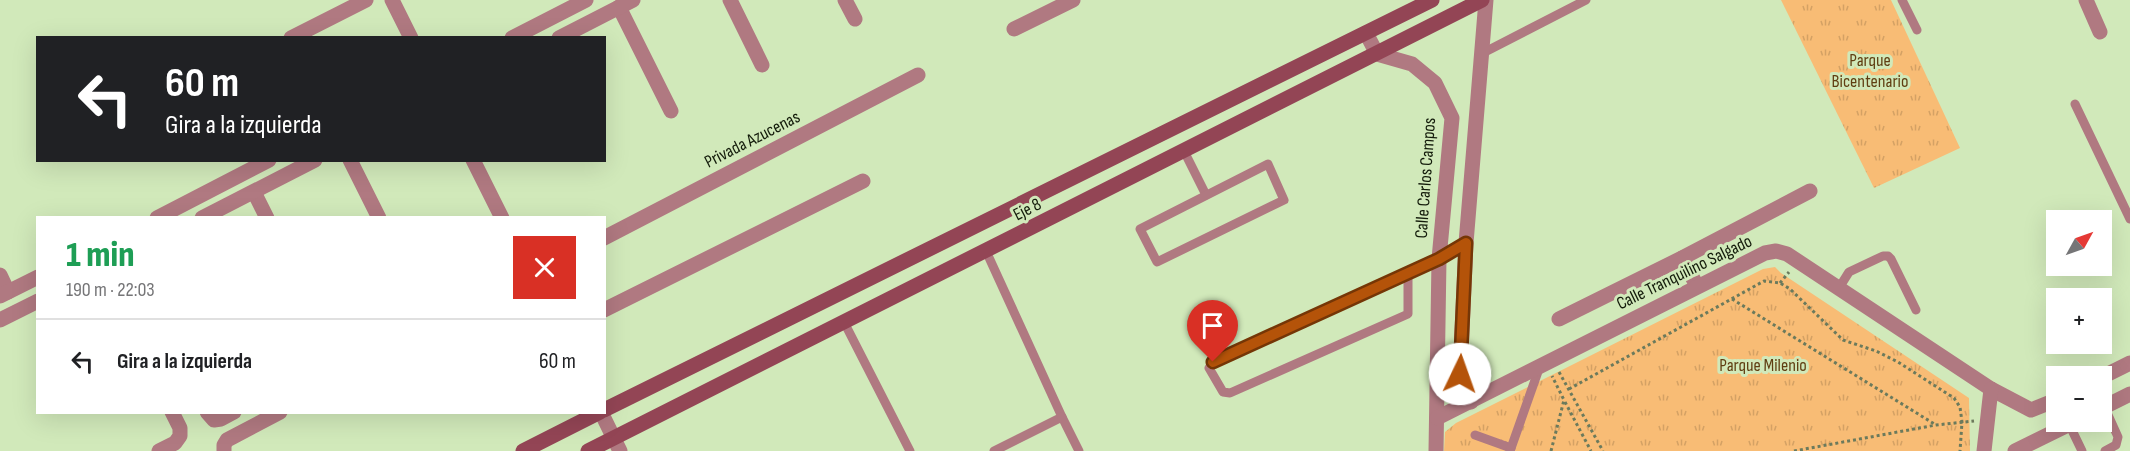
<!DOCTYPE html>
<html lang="es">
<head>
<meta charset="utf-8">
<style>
  :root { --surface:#fff; --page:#f2f2f2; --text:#202124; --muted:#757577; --line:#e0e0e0 }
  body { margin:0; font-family:"Sofia Sans Condensed",sans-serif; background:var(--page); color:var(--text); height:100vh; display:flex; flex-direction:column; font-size:22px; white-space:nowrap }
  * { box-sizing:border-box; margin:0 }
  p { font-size:20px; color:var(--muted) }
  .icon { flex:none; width:33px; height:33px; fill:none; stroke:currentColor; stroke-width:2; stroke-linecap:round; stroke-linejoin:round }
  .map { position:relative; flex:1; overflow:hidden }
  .details { position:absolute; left:36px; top:216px; width:570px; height:198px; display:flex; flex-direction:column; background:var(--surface); border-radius:0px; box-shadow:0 6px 24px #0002 }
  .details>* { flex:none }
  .guide { position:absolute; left:36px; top:36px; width:570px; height:126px; border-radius:0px; box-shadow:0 6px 24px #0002; background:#202124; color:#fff; overflow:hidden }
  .needle { width:39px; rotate:50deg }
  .buttons { position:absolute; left:2046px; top:210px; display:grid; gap:12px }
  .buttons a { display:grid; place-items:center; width:66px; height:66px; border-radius:0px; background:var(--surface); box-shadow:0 6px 24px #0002; font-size:30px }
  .pin { position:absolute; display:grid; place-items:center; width:51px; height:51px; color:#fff; margin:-62px -26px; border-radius:50% 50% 50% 0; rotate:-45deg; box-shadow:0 0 6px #0007 }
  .pin .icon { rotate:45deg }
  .me { position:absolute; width:66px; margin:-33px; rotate:3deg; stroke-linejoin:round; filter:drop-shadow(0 0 4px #0008) }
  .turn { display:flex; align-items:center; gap:21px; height:126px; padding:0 30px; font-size:27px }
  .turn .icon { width:78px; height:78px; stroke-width:2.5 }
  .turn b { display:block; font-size:42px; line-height:51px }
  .round { display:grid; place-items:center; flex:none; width:63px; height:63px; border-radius:0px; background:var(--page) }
  .summary { display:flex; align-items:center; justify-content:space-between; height:102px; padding:0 30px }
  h1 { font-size:36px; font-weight:800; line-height:45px; color:#1e9e55 }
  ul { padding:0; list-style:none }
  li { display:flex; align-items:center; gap:18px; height:84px; padding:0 30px; border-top:2px solid var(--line) }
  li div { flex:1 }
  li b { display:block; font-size:22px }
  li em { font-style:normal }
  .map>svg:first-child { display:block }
</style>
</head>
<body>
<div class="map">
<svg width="2130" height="451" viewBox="0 0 2130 451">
  <defs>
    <pattern id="park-tufts" width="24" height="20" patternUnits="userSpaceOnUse" patternTransform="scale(1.5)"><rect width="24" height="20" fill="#f8bc75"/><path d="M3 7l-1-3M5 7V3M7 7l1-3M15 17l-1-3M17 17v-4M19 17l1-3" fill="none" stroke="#d4a164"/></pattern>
  </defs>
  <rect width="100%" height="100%" fill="#d1e9ba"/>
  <g fill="url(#park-tufts)">
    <path d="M1781,0H1891L1960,148L1874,188Z"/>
    <path d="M1775,267L1781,273L1969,398L1970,451H1444L1445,432L1456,423L1763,269Z"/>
  </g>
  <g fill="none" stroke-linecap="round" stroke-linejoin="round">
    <g stroke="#6b7a5c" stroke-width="3" stroke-dasharray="3 3" stroke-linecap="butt">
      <path d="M1780,283L1789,272"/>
      <path d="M1732,299L1936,425"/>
      <path d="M1559,372L1603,451"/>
      <path d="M1569,389L1764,281L1780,283L1790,289L1843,340L1876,351L1898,362L1954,398L1960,407L1962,422L1960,451"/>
      <path d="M1565,402L1591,451"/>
      <path d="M1551,451L1564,400L1552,376"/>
      <path d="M1794,451L1936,425L1974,421"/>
    </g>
    <g stroke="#b07981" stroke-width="9">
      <path d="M1902,0L1917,30"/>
      <path d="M1481,54L1586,0"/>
      <path d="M2075,104L2130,219"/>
      <path d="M1184,151L1206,195"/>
      <path d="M1268,164L1284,200L1157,262L1140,229Z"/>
      <path d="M986,251L1062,417L994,451"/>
      <path d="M1408,273V314L1230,393L1223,392L1209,368L1213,362L1439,259L1466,243"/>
      <path d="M1839,288L1849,272L1883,256H1888L1891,259L1916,310"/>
      <path d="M844,322L910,451"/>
      <path d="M2104,406L2118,437L2116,445L2105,451"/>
      <path d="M1062,417L1079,451"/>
      <path d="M2069,424L2082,451"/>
      <path d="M1475,435L1511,448"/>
      <path d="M1510,451L1540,366"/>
    </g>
    <g stroke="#b07981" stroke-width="15">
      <path d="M392,0L411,38"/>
      <path d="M730,0L762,65"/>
      <path d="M845,0L855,19"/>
      <path d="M2086,0L2100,32"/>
      <path d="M619,7L671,111"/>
      <path d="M1014,29L1073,0"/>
      <path d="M1366,33L1377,54L1412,64L1435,83L1452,118L1439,259L1436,451"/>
      <path d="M291,38L366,0"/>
      <path d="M512,38L586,0"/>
      <path d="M559,38L633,0"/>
      <path d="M350,160L379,218"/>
      <path d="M473,160L502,218"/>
      <path d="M254,192L267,218"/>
      <path d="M157,218L269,160"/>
      <path d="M202,218L315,160"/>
      <path d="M604,238L918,75"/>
      <path d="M1682,258L1697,286"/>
      <path d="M0,275L8,292"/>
      <path d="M0,296L38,277"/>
      <path d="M604,310L863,181"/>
      <path d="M1559,319L1682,258L1810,191"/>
      <path d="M0,320L38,301"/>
      <path d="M2102,377L2130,363"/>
      <path d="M1471,402L1463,387L1460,374L1466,243L1486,0"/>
      <path d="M2102,408L2130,394"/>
      <path d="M207,412L214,420L221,419L234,412"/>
      <path d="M601,412L620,451"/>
      <path d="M1437,418L1765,253L1776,251L1787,254L1991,389L2031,410L2056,400"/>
      <path d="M159,451L175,443L180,436V428L172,412"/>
      <path d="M224,451V445L227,440L280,412"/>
      <path d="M1984,451L1991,389"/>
      <path d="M2015,451L2074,422"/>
    </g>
    <g stroke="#934555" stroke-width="15">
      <path d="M604,410L1432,0"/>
      <path d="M523,451L600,412"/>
      <path d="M588,451L1482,0"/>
    </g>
  </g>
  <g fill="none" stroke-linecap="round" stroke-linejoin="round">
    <g stroke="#753606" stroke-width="15">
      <path id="route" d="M1213,362L1439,259L1466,243L1460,374"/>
    </g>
    <use href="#route" stroke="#b45309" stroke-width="10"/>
  </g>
  <g text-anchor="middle" stroke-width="6" stroke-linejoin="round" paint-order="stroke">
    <g font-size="18" fill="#603e12" stroke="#d1e9ba">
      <text x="1870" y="66">Parque<tspan x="1870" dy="21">Bicentenario</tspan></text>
      <text x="1763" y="371">Parque Milenio</text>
    </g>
    <g font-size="18" fill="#131b0a" stroke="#d1e9ba">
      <text transform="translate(752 139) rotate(-27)" y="6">Privada Azucenas</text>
      <text transform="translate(1425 178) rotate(-86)" y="6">Calle Carlos Campos</text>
      <text transform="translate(1027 209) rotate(-27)" y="6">Eje 8</text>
      <text transform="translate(1684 272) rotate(-26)" y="6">Calle Tranquilino Salgado</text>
    </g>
  </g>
</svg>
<div class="buttons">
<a><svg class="needle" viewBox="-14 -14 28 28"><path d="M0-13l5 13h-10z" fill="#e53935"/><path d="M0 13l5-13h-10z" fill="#757577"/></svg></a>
<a>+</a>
<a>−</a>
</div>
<div class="pin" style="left:1213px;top:362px;background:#d93025"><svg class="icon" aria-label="arrive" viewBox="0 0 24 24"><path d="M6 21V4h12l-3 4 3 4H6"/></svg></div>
<svg class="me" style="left:1460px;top:374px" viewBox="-20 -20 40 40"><circle r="19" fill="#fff"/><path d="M0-13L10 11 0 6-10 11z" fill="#b45309"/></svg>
<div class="guide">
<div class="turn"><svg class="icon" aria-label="left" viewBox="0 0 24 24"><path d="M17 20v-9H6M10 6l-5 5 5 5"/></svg><div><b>60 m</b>Gira a la izquierda</div></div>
</div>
<section class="details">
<div class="summary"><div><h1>1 min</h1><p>190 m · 22:03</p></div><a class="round" style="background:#d93025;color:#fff"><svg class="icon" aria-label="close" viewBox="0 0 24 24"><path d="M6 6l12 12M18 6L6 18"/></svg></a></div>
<ul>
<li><svg class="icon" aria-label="left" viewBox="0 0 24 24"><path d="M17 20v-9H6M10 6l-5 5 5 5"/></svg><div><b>Gira a la izquierda</b></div><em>60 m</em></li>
</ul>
</section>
</div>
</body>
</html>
